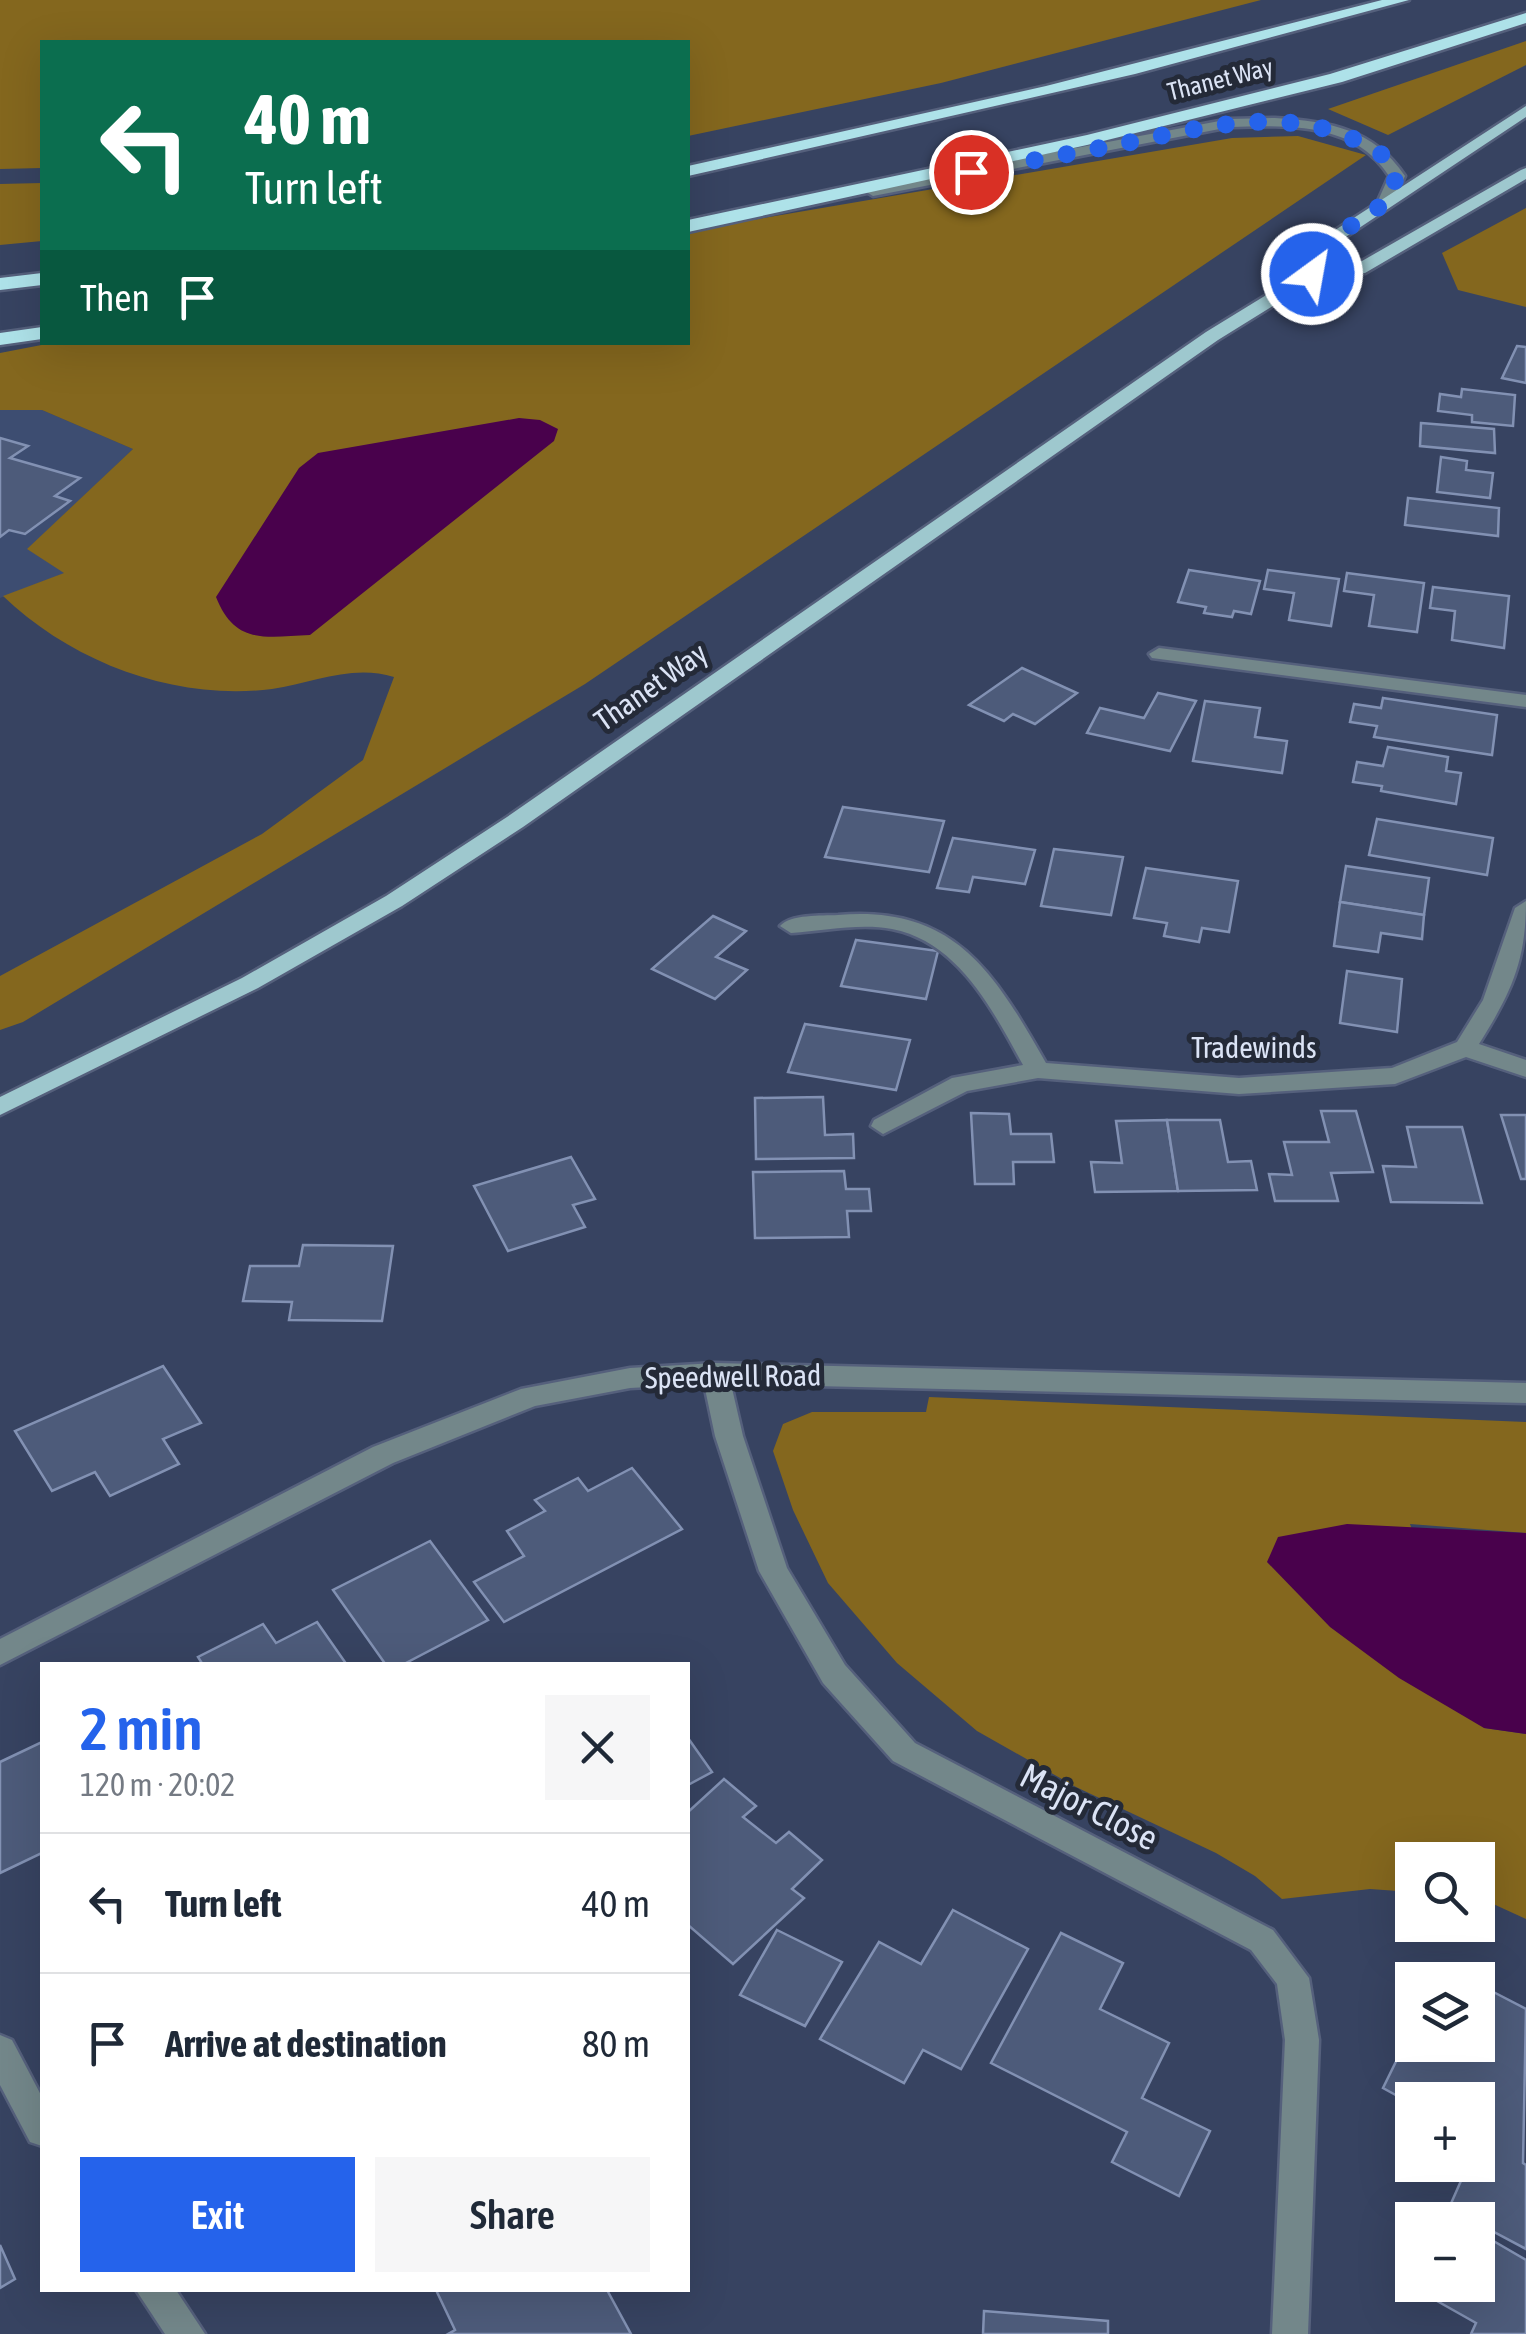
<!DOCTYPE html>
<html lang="en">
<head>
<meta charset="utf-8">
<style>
  :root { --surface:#fff; --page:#f6f6f7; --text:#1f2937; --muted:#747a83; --line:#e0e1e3; --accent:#2563eb }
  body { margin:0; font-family:"Asap Condensed",sans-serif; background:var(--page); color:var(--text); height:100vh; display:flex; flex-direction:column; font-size:38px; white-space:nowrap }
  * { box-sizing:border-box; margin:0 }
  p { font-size:32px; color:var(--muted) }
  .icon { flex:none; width:55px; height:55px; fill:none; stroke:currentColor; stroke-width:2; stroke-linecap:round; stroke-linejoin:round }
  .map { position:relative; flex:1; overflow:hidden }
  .details { position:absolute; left:40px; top:1662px; width:650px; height:630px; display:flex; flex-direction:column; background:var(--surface); border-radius:0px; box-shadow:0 10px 40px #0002 }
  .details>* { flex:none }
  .banner { position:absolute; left:40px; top:40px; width:650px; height:305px; border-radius:0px; box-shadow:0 10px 40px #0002; background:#0b6e4f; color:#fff; overflow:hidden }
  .controls { position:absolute; left:1395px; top:1842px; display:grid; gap:20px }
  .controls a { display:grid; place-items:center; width:100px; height:100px; border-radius:0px; background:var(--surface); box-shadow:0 10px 40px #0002; font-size:50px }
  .pin { position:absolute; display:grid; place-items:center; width:85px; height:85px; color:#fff; margin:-42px; border:5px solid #fff; border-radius:50%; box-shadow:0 2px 10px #0007 }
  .me { position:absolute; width:110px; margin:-55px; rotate:32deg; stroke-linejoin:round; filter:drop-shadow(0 0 8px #0008) }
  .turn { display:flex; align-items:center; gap:35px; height:210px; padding:0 40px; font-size:45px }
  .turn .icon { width:130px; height:130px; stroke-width:2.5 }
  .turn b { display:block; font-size:70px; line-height:85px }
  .then { display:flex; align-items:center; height:95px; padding:0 40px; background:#0003; gap:20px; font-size:38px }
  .round { display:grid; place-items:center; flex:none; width:105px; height:105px; border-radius:0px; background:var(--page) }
  .summary { display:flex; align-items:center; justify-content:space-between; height:170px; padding:0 40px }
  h1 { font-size:60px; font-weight:600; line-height:75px; color:var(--accent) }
  .button { display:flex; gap:20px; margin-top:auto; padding:20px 40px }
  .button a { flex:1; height:115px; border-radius:0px; background:var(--accent); color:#fff; font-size:40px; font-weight:600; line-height:115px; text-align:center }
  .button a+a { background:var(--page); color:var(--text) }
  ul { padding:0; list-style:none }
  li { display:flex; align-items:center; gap:30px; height:140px; padding:0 40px; border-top:2px solid var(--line) }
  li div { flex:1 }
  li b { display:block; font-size:38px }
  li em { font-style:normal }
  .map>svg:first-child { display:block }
</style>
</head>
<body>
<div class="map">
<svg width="1526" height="2334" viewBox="0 0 1526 2334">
  <rect width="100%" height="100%" fill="#374361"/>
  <path fill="#3d4d71" d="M0,410H42L133,449L28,549L65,573L0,598Z"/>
  <g fill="#84671e">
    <path d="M0,0H1261L941,83L688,136V42H42V168L0,169Z"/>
    <path d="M1526,41V65L1388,135L1328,109Z"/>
    <path d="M1298,136L1366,155L585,684L23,1022L0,1030V976L262,834L363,760L394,677C352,664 313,683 272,689C175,701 73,663 3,596L64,573L27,549L133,449L42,410H0V353L57,342H688V231L1232,138Z"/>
    <path d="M42,183V241L0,245V184Z"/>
    <path d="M1526,208V307L1458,290L1442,253Z"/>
    <path d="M929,1397L1526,1422V1533L1410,1524L1484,1728L1526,1734V1919L1478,1897V1860H1412V1892L1370,1889L1282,1899L1255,1876L1216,1853L1076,1787L977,1731L897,1663L828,1583L793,1510L773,1451L783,1424L812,1412H926Z"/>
  </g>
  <g fill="#49014c">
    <path d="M519,418L540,420L558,429L554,441L310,635C265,637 235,645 216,597L299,468L318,453Z"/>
    <path d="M1347,1524L1526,1533V1734L1484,1728L1399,1678L1330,1627L1267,1562L1278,1537Z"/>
  </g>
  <g fill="#4d5b7a" stroke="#8291b3" stroke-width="2.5">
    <path d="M1517,346L1526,347V383L1502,378Z"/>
    <path d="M1462,389L1515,395L1513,426L1472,422V415L1438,411L1440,394L1461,397Z"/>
    <path d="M1421,423L1494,429L1495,453L1420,446Z"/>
    <path d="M0,438L28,446L10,458L80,478L55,496L70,501L25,534L9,530L0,537Z"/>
    <path d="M1441,457L1467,461L1466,470L1493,473L1490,498L1437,492Z"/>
    <path d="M1408,498L1499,508L1498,536L1405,525Z"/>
    <path d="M1189,570L1260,581L1251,614L1234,611L1232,617L1204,613L1206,607L1178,602Z"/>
    <path d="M1268,570L1339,579L1331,626L1289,620L1294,593L1264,589Z"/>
    <path d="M1347,573L1424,583L1417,632L1369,626L1374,595L1344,591Z"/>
    <path d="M1433,587L1509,596L1504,648L1452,640L1455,611L1430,608Z"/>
    <path d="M1022,668L1077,693L1035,724L1013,714L1004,721L969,705Z"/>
    <path d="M1158,693L1196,701L1170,751L1087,733L1100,708L1144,718Z"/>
    <path d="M1383,698L1497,715L1492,755L1374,737L1377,726L1350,722L1354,704L1381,708Z"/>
    <path d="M1205,701L1260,708L1255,737L1287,741L1282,773L1193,761Z"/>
    <path d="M1388,747L1448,757L1446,771L1461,773L1456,804L1381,791L1382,786L1353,782L1357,762L1383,766Z"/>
    <path d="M843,807L944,821L929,872L825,857Z"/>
    <path d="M1377,819L1493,838L1487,875L1369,855Z"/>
    <path d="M953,838L1035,850L1025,884L973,877L969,892L937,888Z"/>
    <path d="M1054,849L1123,857L1111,915L1041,906Z"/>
    <path d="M1346,866L1429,878L1424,915L1340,902Z"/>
    <path d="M1146,868L1238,881L1229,932L1202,928L1199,942L1164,936L1167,923L1134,918Z"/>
    <path d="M1340,902L1424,915L1422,939L1381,933L1378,952L1334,946Z"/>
    <path d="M713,916L746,931L716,957L747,970L715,999L652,969Z"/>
    <path d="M856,940L938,951L926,999L841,986Z"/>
    <path d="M1347,971L1402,979L1397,1032L1340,1023Z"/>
    <path d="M805,1024L910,1040L896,1090L788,1072Z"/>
    <path d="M823,1097L825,1135L853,1134L854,1158L756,1159L755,1098Z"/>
    <path d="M1321,1111H1356L1373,1172L1331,1173L1338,1201H1275L1269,1174L1292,1175L1284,1142H1329Z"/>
    <path d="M971,1113L1009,1114L1011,1134H1051L1054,1162H1013L1014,1184H975Z"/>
    <path d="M1501,1115H1526V1179H1521Z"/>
    <path d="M1167,1120L1178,1191L1095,1192L1091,1162L1122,1163L1116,1121Z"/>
    <path d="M1167,1120H1220L1228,1162L1251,1161L1257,1190L1178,1191Z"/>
    <path d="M1407,1127H1462L1482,1203L1391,1202L1383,1166L1416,1167Z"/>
    <path d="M571,1157L595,1199L573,1205L585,1227L508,1251L474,1186Z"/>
    <path d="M844,1171L846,1189H869L871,1211H847L849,1237L755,1238L753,1172Z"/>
    <path d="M303,1245L393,1246L382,1321L289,1320L292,1302L243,1301L250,1266H299Z"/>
    <path d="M163,1366L201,1423L163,1439L179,1464L110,1496L95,1472L52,1491L15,1431Z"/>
    <path d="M632,1468L682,1529L504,1622L474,1582L524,1556L507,1531L545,1511L535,1500L578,1478L588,1491Z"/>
    <path d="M430,1541L488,1620L402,1665H386L333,1590Z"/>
    <path d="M317,1622L347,1665H203L198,1657L263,1624L276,1643Z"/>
    <path d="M688,1738L712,1772L688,1785Z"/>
    <path d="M42,1742V1853L0,1873V1762Z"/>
    <path d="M724,1779L756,1806L743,1817L776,1843L789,1832L822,1860L792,1889L804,1898L733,1964L688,1925V1812Z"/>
    <path d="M953,1910L1028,1949L961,2069L923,2050L904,2083L820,2039L879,1942L921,1964Z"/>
    <path d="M777,1930L842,1962L805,2026L740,1995Z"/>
    <path d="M1061,1933L1123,1963L1100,2009L1169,2043L1142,2098L1210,2131L1179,2196L1112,2162L1127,2132L991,2063Z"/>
    <path d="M1478,1984L1526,2009L1523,2163L1526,2165V2249L1449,2208L1468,2165H1478V2100H1412V2104L1383,2088L1412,2029V2045H1478Z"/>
    <path d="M1478,2232L1526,2260V2334H1471L1476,2323L1430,2297L1435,2285H1478Z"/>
    <path d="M0,2245L15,2279L0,2288Z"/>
    <path d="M436,2290H607L631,2334H448L455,2330Z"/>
    <path d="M984,2311L1108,2321V2334H983Z"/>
  </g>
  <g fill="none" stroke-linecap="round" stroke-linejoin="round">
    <g stroke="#55607c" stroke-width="5">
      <g id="minor">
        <path d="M1275,118C1328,121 1374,129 1405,176L1391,206L1377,203L1389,176C1355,122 1287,125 1230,127L873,196L865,191L873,186L1230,119Z"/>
        <path d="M1159,648L1526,695V707L1152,658L1149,654Z"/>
        <path d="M1526,901C1526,962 1511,993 1479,1044L1526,1060V1077L1466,1057L1395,1084L1239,1094L1038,1078L967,1091L883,1134L871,1126L874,1120L952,1078L1023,1065C993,1011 959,942 892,929C859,923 824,931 791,933L780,926C791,914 821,916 838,915C954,905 994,972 1046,1063L1239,1078L1392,1068L1457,1042L1483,1000L1515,908Z"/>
        <path d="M715,1363L1526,1383V1403L731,1384L743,1436L787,1568L845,1665L915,1743L1273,1930L1309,1978L1319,2040L1308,2334H1272L1285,2040L1277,1984L1251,1950L893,1761L823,1683L759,1571L715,1436L704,1384L630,1388L535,1406L393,1463L0,1665V1639L373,1447L521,1389L630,1368Z"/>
        <path d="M0,2035L12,2040L42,2097V2146L30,2142L0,2085Z"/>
        <path d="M136,2290H176L205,2334H165Z"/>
      </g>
    </g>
    <g stroke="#55607c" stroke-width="5">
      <path id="major" d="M1526,106V117L1320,254V268L1355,265L1521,170L1526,168V179L1365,273L1316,279L1218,340L523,827L402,906L258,988L0,1115V1097L242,978L386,896L507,817L1206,332L1304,272L1306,249Z"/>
    </g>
    <g stroke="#55607c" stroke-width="5">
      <g id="highway">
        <path d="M1382,0H1409L1135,74L688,176V166L1046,86Z"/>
        <path d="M1526,13V23L1342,82L1087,145L688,232V220L1087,135L1330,74Z"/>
        <path d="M42,273V285L0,290V278Z"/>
        <path d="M42,327V339L0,345V333Z"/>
      </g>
    </g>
    <use href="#minor" fill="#73878a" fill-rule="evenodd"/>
    <use href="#major" fill="#9ec8ce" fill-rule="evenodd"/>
    <use href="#highway" fill="#aee2e9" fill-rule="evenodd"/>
  </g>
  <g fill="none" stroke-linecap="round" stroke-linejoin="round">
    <path stroke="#2563eb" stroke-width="18" stroke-dasharray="0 32.4" d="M971,172C1019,163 1068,154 1116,145C1193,130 1275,105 1351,138C1373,147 1387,154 1397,176L1385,203L1312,252V274"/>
  </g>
  <g text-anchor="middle" stroke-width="10" stroke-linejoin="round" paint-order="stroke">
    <g font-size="25" fill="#dbe3f5" stroke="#242a38">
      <text transform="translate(1220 79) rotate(-14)" y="9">Thanet Way</text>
    </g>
    <g font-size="30" fill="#dbe3f5" stroke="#242a38">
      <text transform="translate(651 687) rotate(-35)" y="10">Thanet Way</text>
      <text x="1254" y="1058">Tradewinds</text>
      <text transform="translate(733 1377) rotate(-1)" y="10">Speedwell Road</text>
    </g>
    <g font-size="35" fill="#dbe3f5" stroke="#242a38">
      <text transform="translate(1089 1807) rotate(27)" y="12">Major Close</text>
    </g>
  </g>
</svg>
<div class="controls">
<a><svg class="icon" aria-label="search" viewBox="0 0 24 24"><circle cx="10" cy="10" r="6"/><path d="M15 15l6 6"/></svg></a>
<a><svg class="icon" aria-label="layers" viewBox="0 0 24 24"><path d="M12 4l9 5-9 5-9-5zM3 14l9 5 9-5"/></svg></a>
<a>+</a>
<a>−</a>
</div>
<div class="pin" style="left:971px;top:172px;background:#d93025"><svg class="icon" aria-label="arrive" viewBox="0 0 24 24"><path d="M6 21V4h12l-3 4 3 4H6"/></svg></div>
<svg class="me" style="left:1312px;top:274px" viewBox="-20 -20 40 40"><circle r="17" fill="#2563eb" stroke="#fff" stroke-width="3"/><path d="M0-11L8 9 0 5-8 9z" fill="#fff"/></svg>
<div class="banner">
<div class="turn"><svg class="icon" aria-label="left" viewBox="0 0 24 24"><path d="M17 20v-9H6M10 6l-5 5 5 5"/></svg><div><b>40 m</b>Turn left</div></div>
<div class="then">Then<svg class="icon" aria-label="arrive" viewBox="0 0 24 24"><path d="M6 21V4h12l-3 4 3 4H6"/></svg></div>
</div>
<section class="details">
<div class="summary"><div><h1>2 min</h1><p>120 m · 20:02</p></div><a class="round"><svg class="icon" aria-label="close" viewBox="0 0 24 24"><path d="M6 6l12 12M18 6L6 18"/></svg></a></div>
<ul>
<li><svg class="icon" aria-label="left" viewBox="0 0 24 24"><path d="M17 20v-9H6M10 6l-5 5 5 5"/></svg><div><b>Turn left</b></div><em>40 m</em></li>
<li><svg class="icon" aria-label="arrive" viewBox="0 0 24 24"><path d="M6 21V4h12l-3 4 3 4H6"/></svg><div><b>Arrive at destination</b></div><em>80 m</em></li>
</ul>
<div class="button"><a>Exit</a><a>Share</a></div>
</section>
</div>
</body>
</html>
